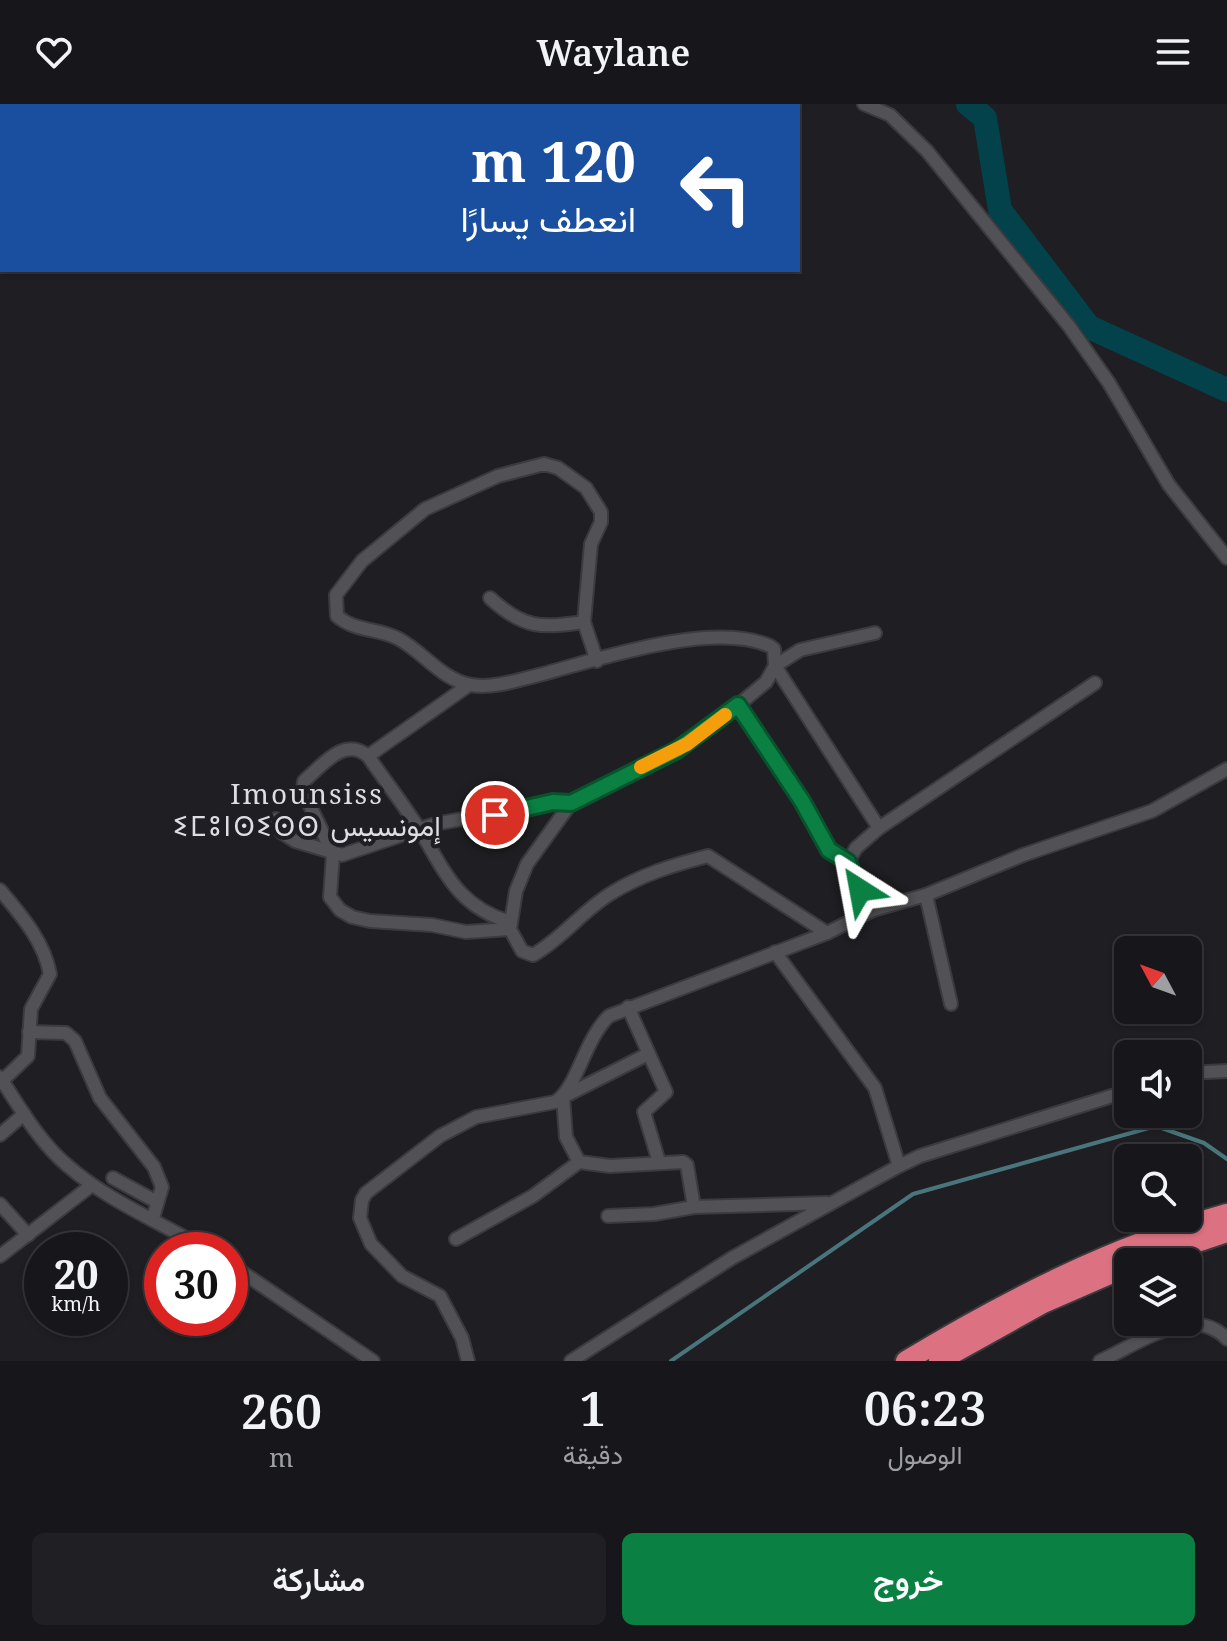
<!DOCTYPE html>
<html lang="ar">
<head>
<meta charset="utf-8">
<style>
  :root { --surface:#17161a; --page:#201f23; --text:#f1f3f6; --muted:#9e9fa2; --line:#363539; --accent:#0b8043 }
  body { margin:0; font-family:"Noto Serif",Vazirmatn,"Noto Sans Tifinagh",serif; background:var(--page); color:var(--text); direction:rtl; height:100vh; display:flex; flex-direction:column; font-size:30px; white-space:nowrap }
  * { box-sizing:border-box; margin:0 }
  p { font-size:26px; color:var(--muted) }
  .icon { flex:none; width:44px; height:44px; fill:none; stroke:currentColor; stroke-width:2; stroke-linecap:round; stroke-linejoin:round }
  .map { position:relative; height:1257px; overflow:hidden; direction:ltr }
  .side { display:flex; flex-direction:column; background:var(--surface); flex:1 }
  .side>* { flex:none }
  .top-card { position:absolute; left:0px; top:0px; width:800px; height:168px; box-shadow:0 2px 6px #0004,0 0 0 2px var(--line); direction:rtl; background:#1a4fa0; color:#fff; overflow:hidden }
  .needle { width:52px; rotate:311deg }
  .tools { position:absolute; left:1114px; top:832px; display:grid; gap:16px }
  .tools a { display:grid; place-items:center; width:88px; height:88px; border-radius:12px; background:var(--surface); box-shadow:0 2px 6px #0004,0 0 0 2px var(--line); font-size:40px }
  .speed { position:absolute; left:24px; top:1128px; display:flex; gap:16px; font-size:40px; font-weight:700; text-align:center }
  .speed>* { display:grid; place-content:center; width:104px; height:104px; border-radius:50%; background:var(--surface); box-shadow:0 2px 6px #0004,0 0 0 2px var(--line); line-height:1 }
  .speed small { font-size:20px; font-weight:400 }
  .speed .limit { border:12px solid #d22; background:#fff; color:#111 }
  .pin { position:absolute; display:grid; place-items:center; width:68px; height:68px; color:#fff; margin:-34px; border:4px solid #fff; border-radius:50%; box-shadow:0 2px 8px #0007 }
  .me { position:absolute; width:88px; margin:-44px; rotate:326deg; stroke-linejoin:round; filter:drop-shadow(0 0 6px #0008) }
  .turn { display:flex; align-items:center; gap:28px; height:168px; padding:0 32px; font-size:36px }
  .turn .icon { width:104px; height:104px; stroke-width:2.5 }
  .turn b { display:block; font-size:56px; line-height:68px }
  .eta { display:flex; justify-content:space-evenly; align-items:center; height:136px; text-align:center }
  .eta b { font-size:48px; font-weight:600; line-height:56px }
  .action { display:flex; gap:16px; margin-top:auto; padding:16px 32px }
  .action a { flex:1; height:92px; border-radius:12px; background:var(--accent); color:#fff; font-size:32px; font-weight:600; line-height:92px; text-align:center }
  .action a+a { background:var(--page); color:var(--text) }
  header { display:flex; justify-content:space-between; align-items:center; height:104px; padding:0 32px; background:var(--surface); font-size:36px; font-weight:600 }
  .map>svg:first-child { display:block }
</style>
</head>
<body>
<header><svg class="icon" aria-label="menu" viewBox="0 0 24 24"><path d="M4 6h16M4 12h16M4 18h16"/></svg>Waylane<svg class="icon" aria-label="heart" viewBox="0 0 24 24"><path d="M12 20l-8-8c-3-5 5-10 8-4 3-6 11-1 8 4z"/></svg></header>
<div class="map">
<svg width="1227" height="1257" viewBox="0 0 1227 1257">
  <rect width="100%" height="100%" fill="#1f1e22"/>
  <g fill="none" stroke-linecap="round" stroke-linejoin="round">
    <path stroke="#49757c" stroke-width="4" d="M671,1257L913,1090L1156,1022L1204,1039L1227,1055"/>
    <path stroke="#03424b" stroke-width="24" d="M968,0L985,14L1000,106L1089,223L1227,286"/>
    <g stroke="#3b3a3e" stroke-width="16">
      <g id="minor">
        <path d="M864,0L890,11L927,47L1069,222L1109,279L1169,381L1227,454"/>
        <path d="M490,494C524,525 540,524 584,518"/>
        <path d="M875,529L800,546L775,562L879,724"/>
        <path d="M597,557L584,518L591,440L601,418V408L586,384L558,364L544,360L498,372L425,405L362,457L336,491L337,512C355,528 379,524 399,535C423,548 442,576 471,581C493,585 522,575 543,570C602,554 713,517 770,542L774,545L775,562L766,578L713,622L677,646L571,699L527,760L516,787L510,825L522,847L533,851C563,834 581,808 610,790C640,771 673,761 708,752L827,829"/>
        <path d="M738,601L802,697L829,746L848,758"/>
        <path d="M368,652L469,581"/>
        <path d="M276,715L281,728L295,737L342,751L435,720L553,698L571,699"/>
        <path d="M0,786C21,811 44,837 50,870L31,905L28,952L0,979"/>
        <path d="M926,791L1023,751L1152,707L1227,665"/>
        <path d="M873,806L926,791L951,900"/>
        <path d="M510,825L466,828L432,821L370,817L352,813L340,806L330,793L333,750L303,687L304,677C323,661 344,632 368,652C385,677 405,702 421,728C446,770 459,803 510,818"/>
        <path d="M775,848L875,984L899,1062"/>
        <path d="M628,903L666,988L644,1008L659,1058"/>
        <path d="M29,928L66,929L75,937L100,994L154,1063L162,1083L153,1114"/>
        <path d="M1188,969L1227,967"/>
        <path d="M0,973C20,1004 40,1039 68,1062C108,1097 162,1119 207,1146"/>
        <path d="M0,1031L24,1010"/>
        <path d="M579,1058L610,1062L683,1058L687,1061L694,1103L827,1099"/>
        <path d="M113,1074L157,1098"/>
        <path d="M0,1100L28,1131"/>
        <path d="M608,1112L654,1110L694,1103"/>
        <path d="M456,1135L533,1092L579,1058L566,1033L563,993L648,950"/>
        <path d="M0,1152L92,1081"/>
        <path d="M230,1160L373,1257"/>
        <path d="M468,1257L462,1234L440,1192L402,1172L371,1140L360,1114L362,1096L366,1089L440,1032L476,1013L555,998C577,985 584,936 609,912L827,829L873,806L854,777L848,758L856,744L879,724L1095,579"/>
        <path d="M571,1257L732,1154L899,1062L920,1052L1128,987"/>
        <path d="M1100,1257C1136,1241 1194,1198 1227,1235"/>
      </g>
    </g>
    <g stroke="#3b3a3e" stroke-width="24">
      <g id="trunk">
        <path d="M1137,1158L1227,1128"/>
        <path d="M906,1257C1007,1196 1113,1142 1227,1110"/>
        <path d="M939,1257L1043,1199L1128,1162"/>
      </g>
    </g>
    <use href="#minor" stroke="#525256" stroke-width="12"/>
    <use href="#trunk" stroke="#dc7181" stroke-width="20"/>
  </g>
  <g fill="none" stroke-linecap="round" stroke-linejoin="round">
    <g stroke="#07532c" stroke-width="20">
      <path id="route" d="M495,711L553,698L571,699L677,646L738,601L802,697L829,746L848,758L860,786"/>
    </g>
    <use href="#route" stroke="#0b8043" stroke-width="14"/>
    <path stroke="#f59e0b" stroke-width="14" d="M641,663L687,640L725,611"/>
  </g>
  <g text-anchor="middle" stroke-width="8" stroke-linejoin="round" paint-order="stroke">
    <g font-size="28" letter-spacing="2" fill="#dedde3" stroke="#1f1e22">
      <text x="307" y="700">Imounsiss<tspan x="307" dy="32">ⵉⵎⵓⵏⵙⵉⵙⵙ إمونسيس</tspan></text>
    </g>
  </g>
</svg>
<div class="tools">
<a><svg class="needle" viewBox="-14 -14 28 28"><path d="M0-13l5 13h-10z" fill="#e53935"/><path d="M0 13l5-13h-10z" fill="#9e9fa2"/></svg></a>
<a><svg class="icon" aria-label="sound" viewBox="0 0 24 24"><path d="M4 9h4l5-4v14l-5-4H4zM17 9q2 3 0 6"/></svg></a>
<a><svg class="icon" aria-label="search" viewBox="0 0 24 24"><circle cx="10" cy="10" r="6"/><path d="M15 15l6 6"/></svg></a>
<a><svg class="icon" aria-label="layers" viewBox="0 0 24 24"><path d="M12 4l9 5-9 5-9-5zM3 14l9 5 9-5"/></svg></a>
</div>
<div class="speed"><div>20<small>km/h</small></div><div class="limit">30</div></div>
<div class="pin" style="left:495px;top:711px;background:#d93025"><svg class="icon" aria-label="arrive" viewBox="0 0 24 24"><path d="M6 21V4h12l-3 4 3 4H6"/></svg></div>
<svg class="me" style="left:860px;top:786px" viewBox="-20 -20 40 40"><path d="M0-17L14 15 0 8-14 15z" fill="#0b8043" stroke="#fff" stroke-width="4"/></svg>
<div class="top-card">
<div class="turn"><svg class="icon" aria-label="left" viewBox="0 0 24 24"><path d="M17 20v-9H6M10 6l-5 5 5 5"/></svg><div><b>120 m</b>انعطف يسارًا</div></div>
</div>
</div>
<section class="side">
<div class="eta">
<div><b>06:23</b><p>الوصول</p></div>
<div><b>1</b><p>دقيقة</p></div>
<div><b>260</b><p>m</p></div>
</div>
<div class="action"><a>خروج</a><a>مشاركة</a></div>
</section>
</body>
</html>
